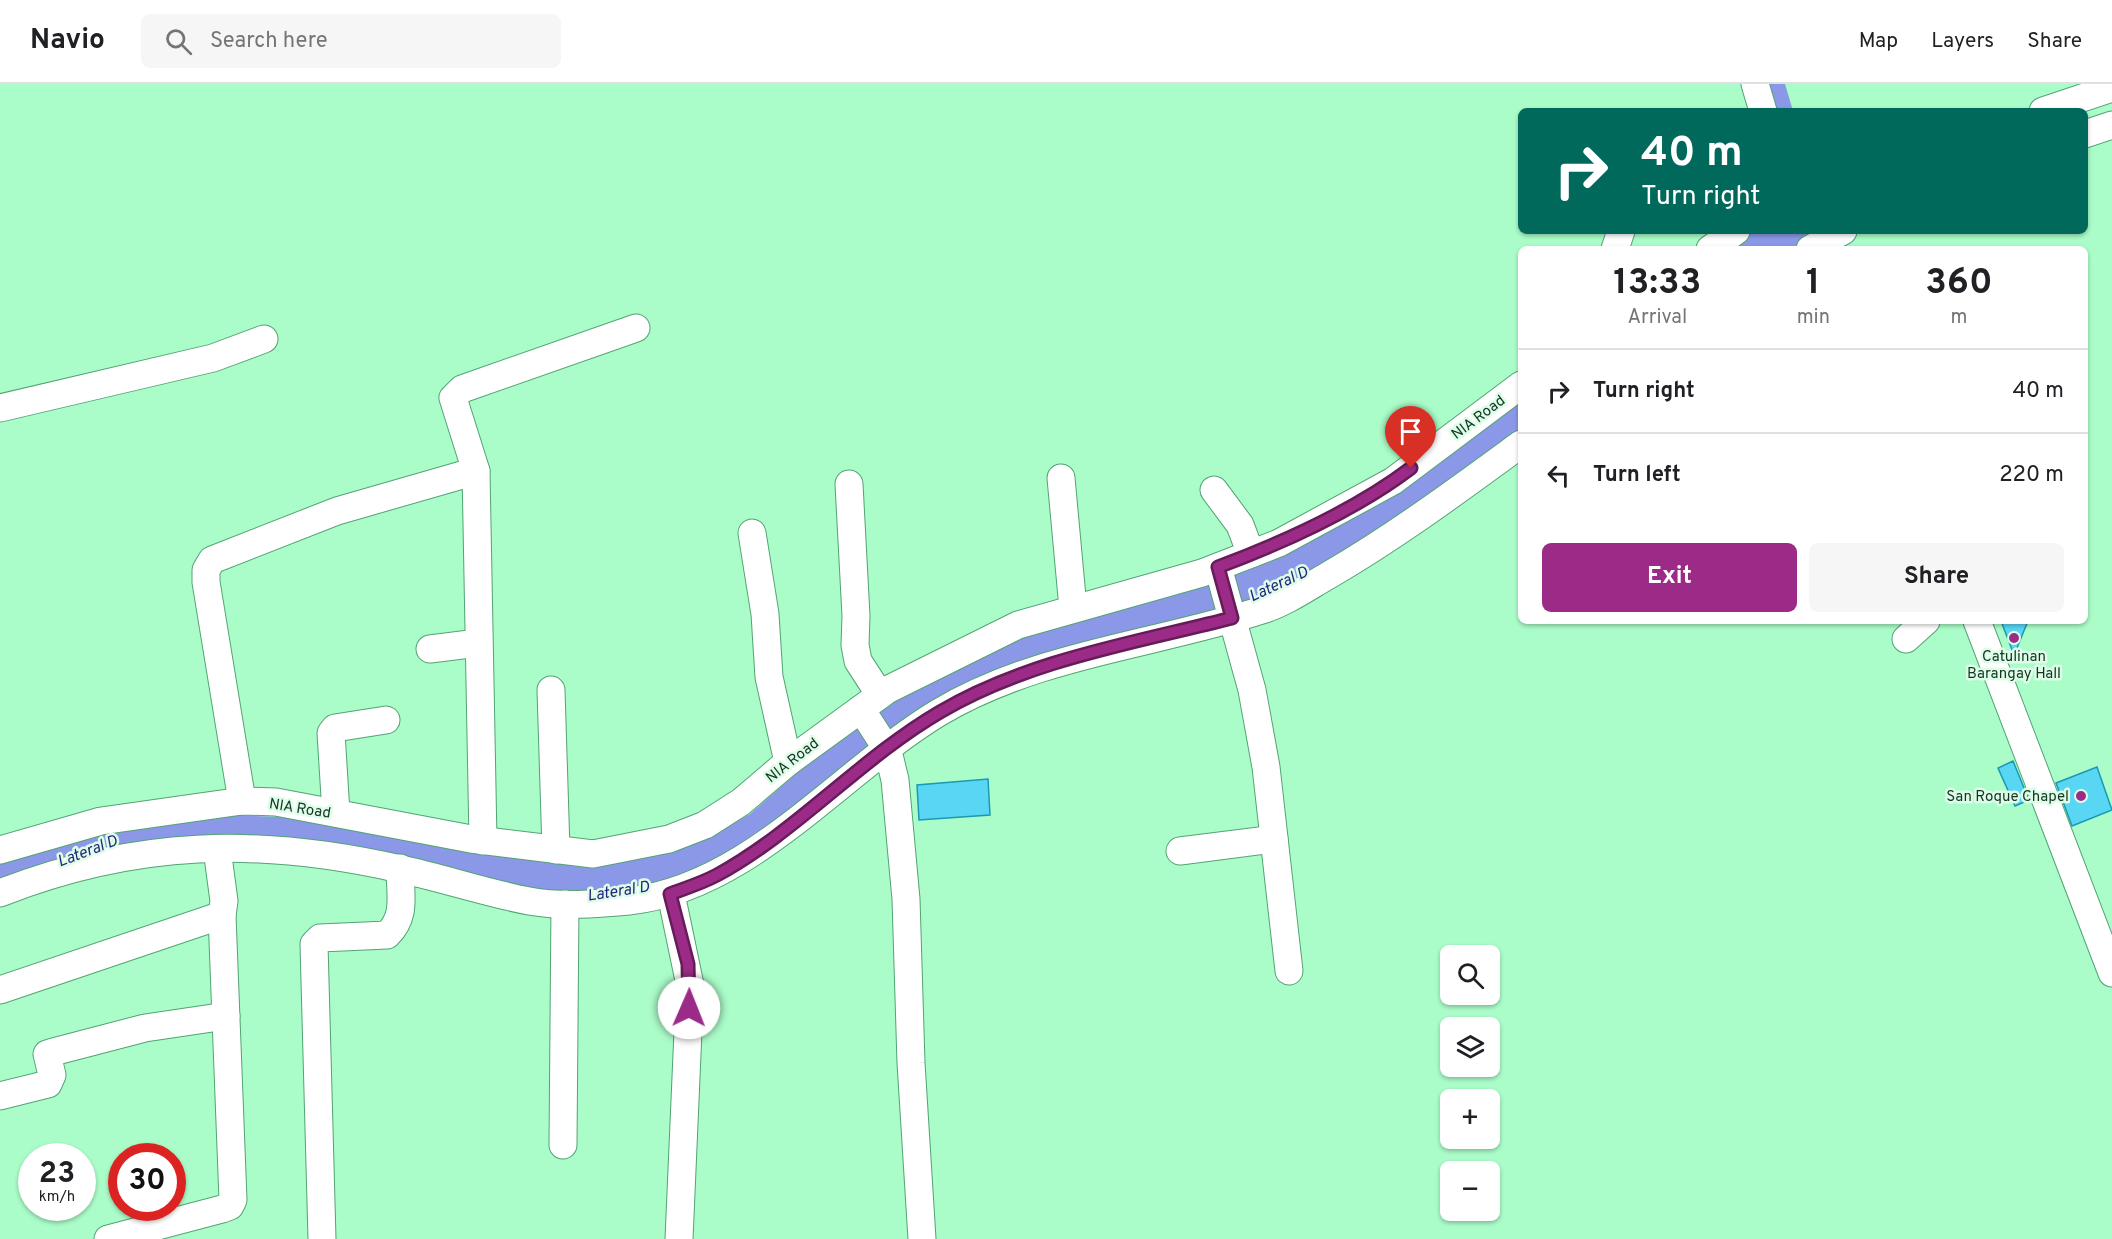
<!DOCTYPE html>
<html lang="en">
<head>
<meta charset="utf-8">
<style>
  :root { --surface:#fff; --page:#f6f6f6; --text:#202124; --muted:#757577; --line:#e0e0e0; --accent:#9c2b88 }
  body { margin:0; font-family:Overpass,sans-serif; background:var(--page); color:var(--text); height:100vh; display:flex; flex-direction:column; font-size:22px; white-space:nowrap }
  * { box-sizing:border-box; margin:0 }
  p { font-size:20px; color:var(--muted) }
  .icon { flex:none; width:33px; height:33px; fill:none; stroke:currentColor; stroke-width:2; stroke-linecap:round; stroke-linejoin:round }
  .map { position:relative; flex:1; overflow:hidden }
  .sheet { position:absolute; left:1518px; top:162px; width:570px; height:378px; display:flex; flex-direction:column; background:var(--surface); border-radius:9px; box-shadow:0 2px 4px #0004 }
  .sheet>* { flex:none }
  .banner { position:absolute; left:1518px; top:24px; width:570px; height:126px; border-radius:9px; box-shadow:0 2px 4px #0004; background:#00695c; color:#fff; overflow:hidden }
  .buttons { position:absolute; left:1440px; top:861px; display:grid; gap:12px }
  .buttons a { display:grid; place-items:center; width:60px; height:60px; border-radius:9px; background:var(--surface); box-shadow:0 2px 4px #0004; font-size:30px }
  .speed { position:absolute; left:18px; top:1059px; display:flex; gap:12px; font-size:30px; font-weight:700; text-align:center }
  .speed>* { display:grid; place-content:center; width:78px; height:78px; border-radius:50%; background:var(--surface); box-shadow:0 2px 4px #0004; line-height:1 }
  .speed small { font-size:15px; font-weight:400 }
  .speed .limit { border:9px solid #d22; background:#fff; color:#111 }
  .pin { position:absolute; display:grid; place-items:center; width:51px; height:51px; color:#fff; margin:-62px -26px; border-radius:50% 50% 50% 0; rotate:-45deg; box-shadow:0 0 6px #0007 }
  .pin .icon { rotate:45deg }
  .me { position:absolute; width:66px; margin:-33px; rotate:1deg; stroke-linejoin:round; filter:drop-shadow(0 0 4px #0008) }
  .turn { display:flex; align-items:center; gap:21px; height:126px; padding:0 24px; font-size:27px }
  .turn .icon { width:78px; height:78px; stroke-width:2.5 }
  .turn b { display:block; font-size:42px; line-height:51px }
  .eta { display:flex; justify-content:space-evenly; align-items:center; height:102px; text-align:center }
  .eta b { font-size:36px; font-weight:700; line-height:42px }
  .button { display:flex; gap:12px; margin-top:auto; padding:12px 24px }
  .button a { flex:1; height:69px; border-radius:9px; background:var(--accent); color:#fff; font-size:24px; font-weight:700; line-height:69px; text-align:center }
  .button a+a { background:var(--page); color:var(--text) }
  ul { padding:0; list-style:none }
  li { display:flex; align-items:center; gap:18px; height:84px; padding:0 24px; border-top:2px solid var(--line) }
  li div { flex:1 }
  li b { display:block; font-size:22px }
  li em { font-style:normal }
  header { display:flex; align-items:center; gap:36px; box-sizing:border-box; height:84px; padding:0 30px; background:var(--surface); border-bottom:2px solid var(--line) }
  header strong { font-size:28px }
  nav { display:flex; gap:33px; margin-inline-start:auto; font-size:21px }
  .search { width:420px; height:54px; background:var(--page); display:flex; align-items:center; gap:15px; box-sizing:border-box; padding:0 21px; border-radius:9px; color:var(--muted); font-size:22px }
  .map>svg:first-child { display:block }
</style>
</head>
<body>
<header>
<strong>Navio</strong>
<div class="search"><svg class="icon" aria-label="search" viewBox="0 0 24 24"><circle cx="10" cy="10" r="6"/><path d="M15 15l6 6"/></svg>Search here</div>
<nav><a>Map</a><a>Layers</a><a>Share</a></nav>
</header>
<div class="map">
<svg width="2112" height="1155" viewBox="0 0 2112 1155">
  <rect width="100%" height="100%" fill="#aafcc8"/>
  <g fill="#8b98e7">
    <path d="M1765,0H1785L1793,27H1774Z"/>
    <path d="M1755,147H1826C1794,171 1764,165 1726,165Z"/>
    <path d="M1521,313V351L1407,434L1250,523L1004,588L736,773L628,811L511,805L297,759L0,796V778L109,747L230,731L284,733L471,768L710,752L750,730L852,641L996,558L1201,498Z"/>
  </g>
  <g fill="#58d6f3" stroke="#1b99b3" stroke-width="1.5">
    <path d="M2001,537H2028L2014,571Z"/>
    <path d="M2013,677L2029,716L2015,722L1998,684Z"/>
    <path d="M2097,683L2112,726L2072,742L2056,699Z"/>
    <path d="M988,695L990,731L919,736L917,701Z"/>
  </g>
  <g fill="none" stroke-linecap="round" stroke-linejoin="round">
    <g stroke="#53a374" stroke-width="29">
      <g id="minor">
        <path d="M1755,0L1763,27"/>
        <path d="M2043,27L2112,4"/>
        <path d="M2085,50L2112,41"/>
        <path d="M1615,165L1621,147"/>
        <path d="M1710,165L1736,147"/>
        <path d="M1810,165L1843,147"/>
        <path d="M0,324L213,274L264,255"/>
        <path d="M1061,394L1073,524"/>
        <path d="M849,400L856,532L855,561L858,577L880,611"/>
        <path d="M1214,406L1240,441L1251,470"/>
        <path d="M752,449L765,530L769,593L788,678"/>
        <path d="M1218,483L1252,606L1266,683L1289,887"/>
        <path d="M1977,537L2112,889"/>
        <path d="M1906,555L1926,537"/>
        <path d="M430,565L478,559"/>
        <path d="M551,606L556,766"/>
        <path d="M861,625L888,667L895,696L906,815L911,979L922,1155"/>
        <path d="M242,717L206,498V486L212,476L337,427L476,387"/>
        <path d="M336,729L331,649L335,644L386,636"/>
        <path d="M483,757L476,387L453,314L462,305L636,244"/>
        <path d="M0,766L101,737L242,717L276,718L471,755L593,770L669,755L705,741L741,718L788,678L887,606L1018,541L1202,489L1279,459L1393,397L1521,301"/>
        <path d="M1180,767L1274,755"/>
        <path d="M0,809C135,756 259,753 400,785C443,794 486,809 529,817C561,823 597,820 629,817C749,804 838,690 938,629C1037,570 1154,561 1262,526C1285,519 1308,503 1329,491C1396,452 1458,406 1521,360"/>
        <path d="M671,810L690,901L679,1155"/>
        <path d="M0,906L222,831L224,817L217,765"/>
        <path d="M0,1012L48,1000L52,991L47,970L53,968L145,944L226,932"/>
        <path d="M563,1061L565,820"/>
        <path d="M108,1155L222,1125L230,1122L233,1116L222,831"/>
        <path d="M322,1155L314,860L320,854L387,851C407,832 400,811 400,784"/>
      </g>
    </g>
    <use href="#minor" stroke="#fff" stroke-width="27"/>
  </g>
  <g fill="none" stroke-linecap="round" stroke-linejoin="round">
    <g stroke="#651c58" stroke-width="15">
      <path id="route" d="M689,924L688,880L670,810C686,804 702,799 717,791C795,749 861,674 940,628C1028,576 1134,559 1232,534L1218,483C1282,459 1357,425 1411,384"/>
    </g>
    <use href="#route" stroke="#9c2b88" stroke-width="10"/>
  </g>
  <g fill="#9c2b88" stroke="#ddfde8" stroke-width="2">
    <circle cx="2014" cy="554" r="6"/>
    <circle cx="2081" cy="712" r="6"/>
  </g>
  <g text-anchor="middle" stroke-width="5" stroke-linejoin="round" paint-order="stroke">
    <g font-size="15" fill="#133522" stroke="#ddfde8">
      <text transform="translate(1478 333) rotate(-37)" y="5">NIA Road</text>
      <text transform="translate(792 676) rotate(-38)" y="5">NIA Road</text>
      <text transform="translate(300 724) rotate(9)" y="5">NIA Road</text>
    </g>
    <g font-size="15" fill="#133522" stroke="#ddfde8">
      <text x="2014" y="577">Catulinan<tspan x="2014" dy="17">Barangay Hall</tspan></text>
      <text x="2069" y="717" text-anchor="end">San Roque Chapel</text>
    </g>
    <g font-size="16" font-style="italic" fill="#26237e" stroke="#ddfde8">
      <text transform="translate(1278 499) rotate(-25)" y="6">Lateral D</text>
      <text transform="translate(87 766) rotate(-21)" y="6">Lateral D</text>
      <text transform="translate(618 806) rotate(-9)" y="6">Lateral D</text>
    </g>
  </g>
</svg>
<div class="buttons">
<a><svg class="icon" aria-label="search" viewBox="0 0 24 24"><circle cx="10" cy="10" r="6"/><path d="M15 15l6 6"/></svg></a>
<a><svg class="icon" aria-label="layers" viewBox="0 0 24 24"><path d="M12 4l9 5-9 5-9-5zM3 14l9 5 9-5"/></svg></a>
<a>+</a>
<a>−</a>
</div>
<div class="speed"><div>23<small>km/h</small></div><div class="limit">30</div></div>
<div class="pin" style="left:1411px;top:384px;background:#d93025"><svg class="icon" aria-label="arrive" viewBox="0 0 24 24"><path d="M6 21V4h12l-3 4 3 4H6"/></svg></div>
<svg class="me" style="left:689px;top:924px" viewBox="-20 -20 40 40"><circle r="19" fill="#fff"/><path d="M0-13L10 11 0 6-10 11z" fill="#9c2b88"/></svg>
<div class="banner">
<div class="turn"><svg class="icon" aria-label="right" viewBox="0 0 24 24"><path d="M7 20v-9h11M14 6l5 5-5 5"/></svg><div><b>40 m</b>Turn right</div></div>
</div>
<section class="sheet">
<div class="eta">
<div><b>13:33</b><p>Arrival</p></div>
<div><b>1</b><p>min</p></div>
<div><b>360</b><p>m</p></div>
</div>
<ul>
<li><svg class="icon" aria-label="right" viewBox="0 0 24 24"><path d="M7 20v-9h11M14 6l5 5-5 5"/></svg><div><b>Turn right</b></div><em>40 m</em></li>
<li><svg class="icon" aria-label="left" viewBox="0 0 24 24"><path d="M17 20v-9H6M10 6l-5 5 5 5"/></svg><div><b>Turn left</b></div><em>220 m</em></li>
</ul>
<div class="button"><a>Exit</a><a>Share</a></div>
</section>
</div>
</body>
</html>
